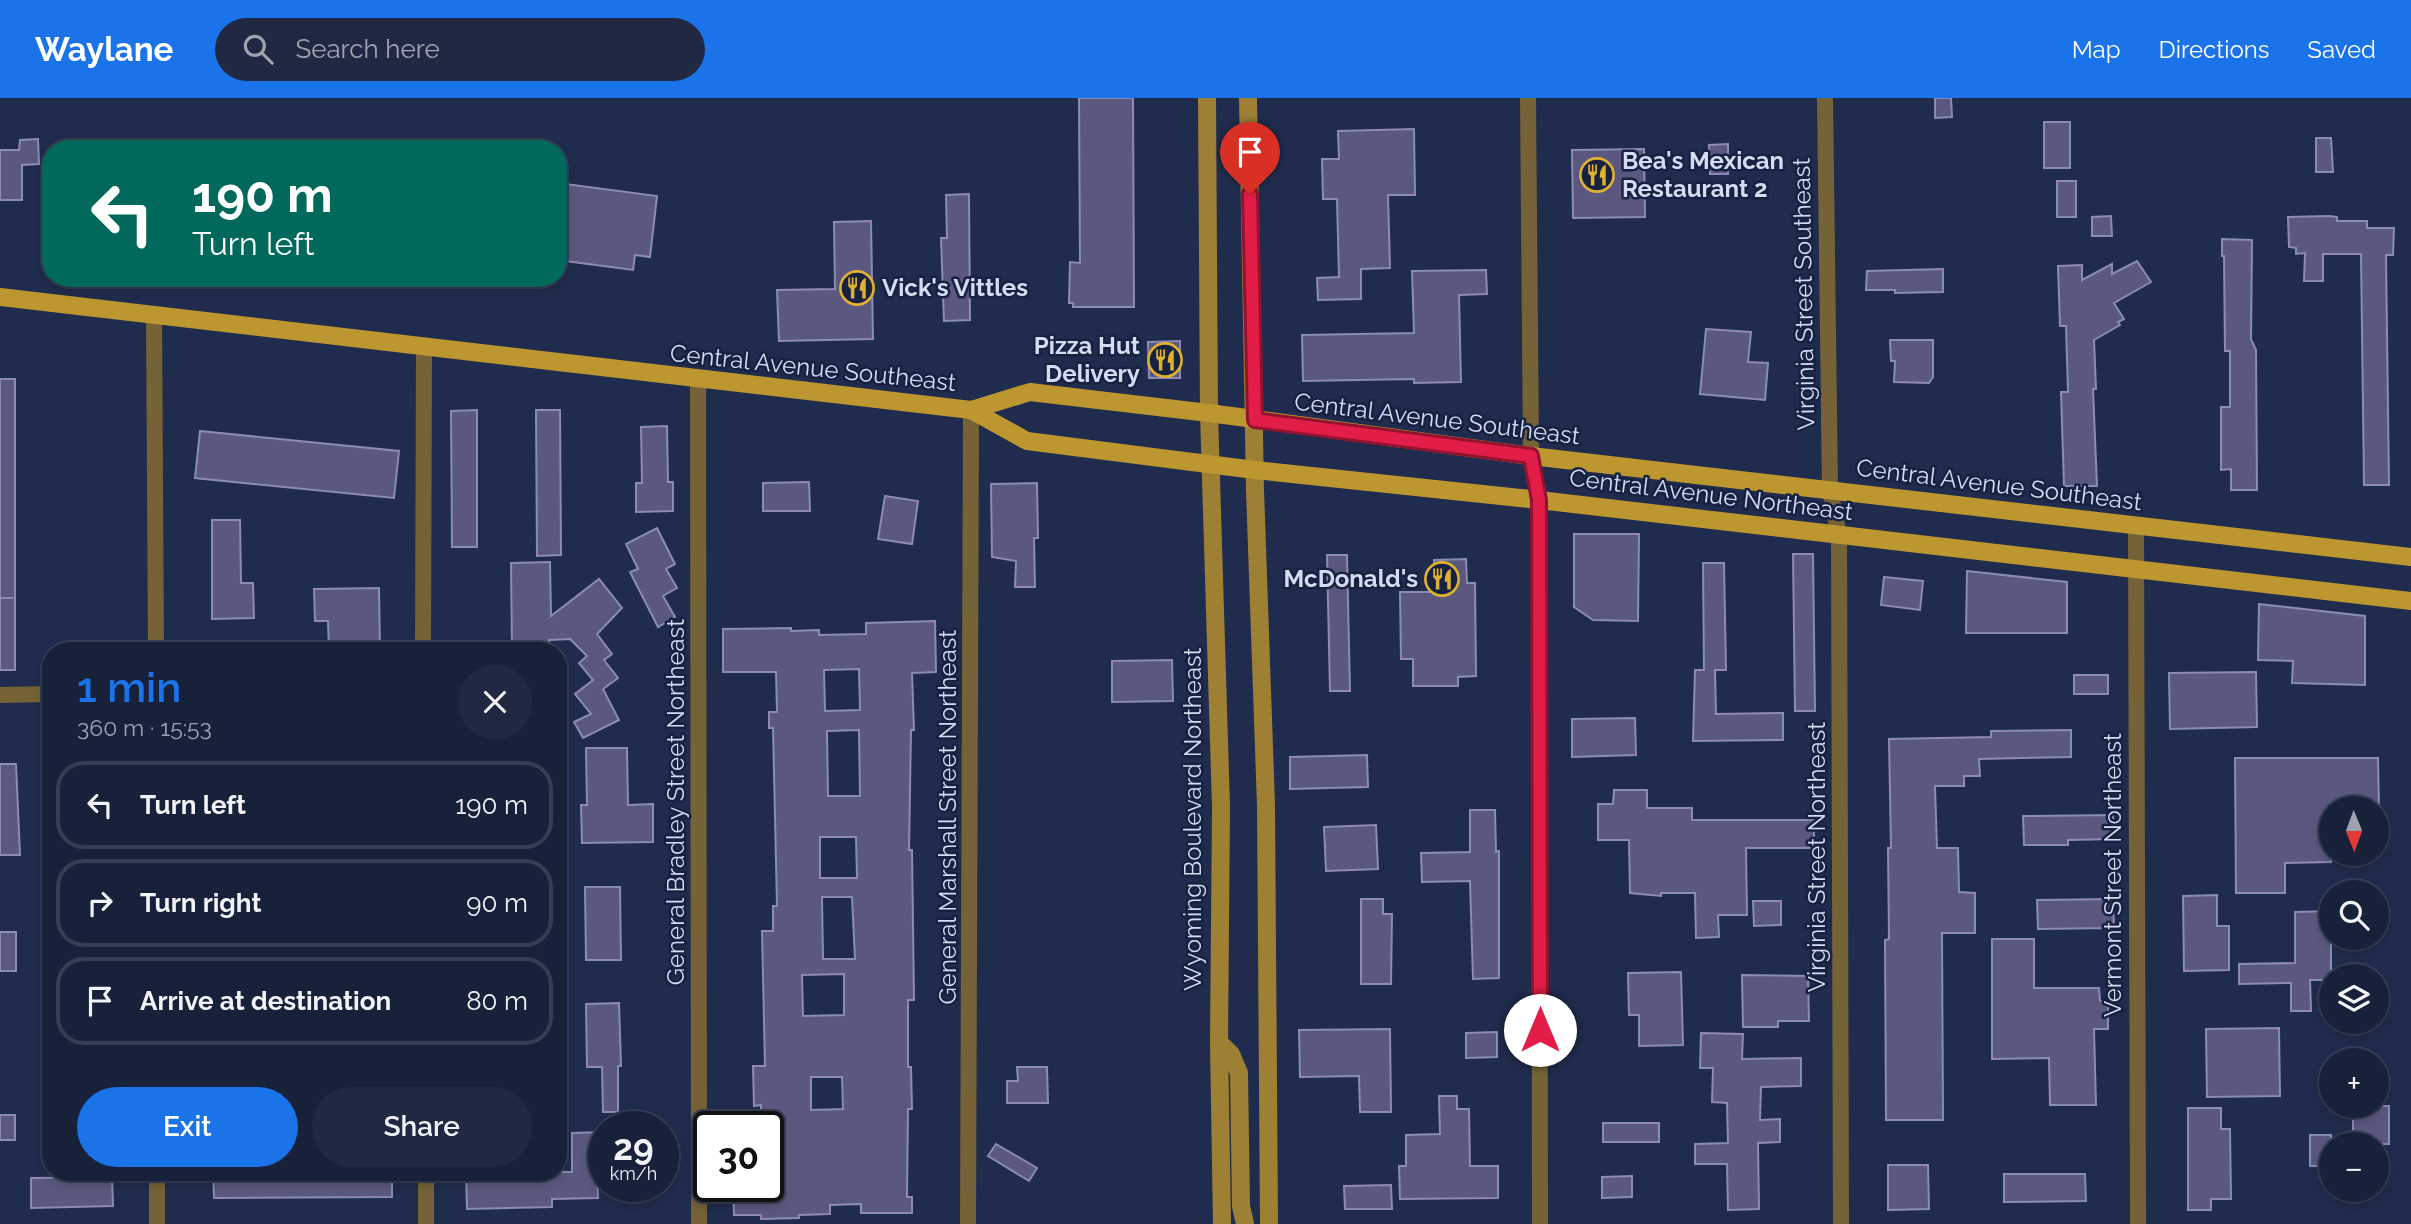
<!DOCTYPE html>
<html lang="en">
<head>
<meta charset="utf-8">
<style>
  :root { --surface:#18213a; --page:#212942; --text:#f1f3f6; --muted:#9fa3af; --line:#363e54; --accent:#1a73e8 }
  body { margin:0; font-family:Raleway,sans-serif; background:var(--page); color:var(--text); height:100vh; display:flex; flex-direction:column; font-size:26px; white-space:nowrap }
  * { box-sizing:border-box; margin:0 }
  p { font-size:23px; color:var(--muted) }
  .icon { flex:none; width:38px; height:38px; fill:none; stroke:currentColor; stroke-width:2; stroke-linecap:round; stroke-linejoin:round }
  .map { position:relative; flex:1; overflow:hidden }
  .side { position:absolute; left:42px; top:544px; width:525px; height:539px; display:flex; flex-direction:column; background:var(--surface); border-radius:28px; box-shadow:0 4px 10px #0003,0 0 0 2px var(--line) }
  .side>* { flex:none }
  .banner { position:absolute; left:42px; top:42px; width:525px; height:147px; border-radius:28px; box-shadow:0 4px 10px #0003,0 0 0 2px var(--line); background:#00695c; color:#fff; overflow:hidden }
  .needle { width:46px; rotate:179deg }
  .buttons { position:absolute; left:2319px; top:698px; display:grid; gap:14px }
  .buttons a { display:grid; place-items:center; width:70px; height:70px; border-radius:50%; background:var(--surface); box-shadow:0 4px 10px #0003,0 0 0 2px var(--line); font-size:35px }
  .speed { position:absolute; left:588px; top:1013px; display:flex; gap:14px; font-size:35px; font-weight:700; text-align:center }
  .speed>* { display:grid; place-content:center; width:91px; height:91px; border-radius:50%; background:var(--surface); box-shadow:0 4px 10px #0003,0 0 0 2px var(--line); line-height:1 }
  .speed small { font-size:18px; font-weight:400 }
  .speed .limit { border:4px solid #111; border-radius:10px; background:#fff; color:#111 }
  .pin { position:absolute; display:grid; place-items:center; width:60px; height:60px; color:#fff; margin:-72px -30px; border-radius:50% 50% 50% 0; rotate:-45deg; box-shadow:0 0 7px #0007 }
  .pin .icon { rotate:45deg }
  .me { position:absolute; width:77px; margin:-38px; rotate:0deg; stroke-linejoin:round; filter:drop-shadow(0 0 5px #0008) }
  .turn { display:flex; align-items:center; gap:24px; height:147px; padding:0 35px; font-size:32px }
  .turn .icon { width:91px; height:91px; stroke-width:2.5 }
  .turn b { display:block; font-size:49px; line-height:60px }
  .round { display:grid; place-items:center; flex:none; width:74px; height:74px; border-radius:37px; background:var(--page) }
  .head { display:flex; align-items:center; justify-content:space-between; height:119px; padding:0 35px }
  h1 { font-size:42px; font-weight:600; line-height:52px; color:var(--accent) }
  .action { display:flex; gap:14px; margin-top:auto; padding:14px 35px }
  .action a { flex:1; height:80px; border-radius:42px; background:var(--accent); color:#fff; font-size:28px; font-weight:600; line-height:80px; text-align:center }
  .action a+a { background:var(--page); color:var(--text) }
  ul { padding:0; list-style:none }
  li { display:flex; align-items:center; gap:21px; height:88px; margin:0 14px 10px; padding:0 21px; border:4px solid var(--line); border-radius:28px }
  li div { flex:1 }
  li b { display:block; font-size:26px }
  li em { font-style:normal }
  header { display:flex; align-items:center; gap:42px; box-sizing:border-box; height:98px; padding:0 35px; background:var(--accent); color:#fff }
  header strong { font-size:33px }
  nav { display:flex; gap:38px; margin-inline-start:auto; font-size:24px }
  .search { width:490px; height:63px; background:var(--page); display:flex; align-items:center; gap:18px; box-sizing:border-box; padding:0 24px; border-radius:38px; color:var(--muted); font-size:26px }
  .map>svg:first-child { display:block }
</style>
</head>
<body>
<header>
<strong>Waylane</strong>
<div class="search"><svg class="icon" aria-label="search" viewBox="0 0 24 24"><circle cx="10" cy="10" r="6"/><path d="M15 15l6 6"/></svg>Search here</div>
<nav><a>Map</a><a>Directions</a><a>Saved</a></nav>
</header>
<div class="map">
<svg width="2411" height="1126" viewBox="0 0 2411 1126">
  <rect width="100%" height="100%" fill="#202c4d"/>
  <g fill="#5b587f" stroke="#8d8ab4" stroke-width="2" fill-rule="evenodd">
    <path d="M1079,0H1133L1134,209H1073V205H1069L1070,164L1080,165Z"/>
    <path d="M1935,0H1951L1952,19L1935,20Z"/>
    <rect x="2044" y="24" width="26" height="46"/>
    <path d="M1414,31L1415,97H1388L1390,170L1361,171V201L1318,202L1317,180L1339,179L1337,101H1323L1322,61H1339L1338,33Z"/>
    <path d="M2316,40H2331L2333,74H2316Z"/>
    <path d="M38,41L39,66L22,67V102H0V52H19L20,42Z"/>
    <path d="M1728,46V76H1710L1709,47Z"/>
    <path d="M1644,51L1645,119L1573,120L1572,52Z"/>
    <rect x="2057" y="83" width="19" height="36"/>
    <path d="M558,85L657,98L650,159L635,157L633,172L558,162Z"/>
    <path d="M969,96L970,222L944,223L941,140H947L946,97Z"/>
    <path d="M2111,118L2112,138H2092V119Z"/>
    <path d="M2330,118L2337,119V123H2367V130H2394L2393,157H2386L2389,387H2364L2361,156H2323V183H2304L2305,155L2296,156V150L2289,149L2288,119Z"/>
    <path d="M871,123L873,241L779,243L777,192L835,191L834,124Z"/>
    <path d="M2222,141L2252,142L2251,241L2256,252L2257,392H2231V371L2221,372V309H2230V253H2225L2224,158H2222Z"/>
    <path d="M2137,163L2151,184L2114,205L2124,221L2118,224L2120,227L2094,242L2096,291H2093L2097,388H2064L2061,294H2068L2066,228H2060L2058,168L2082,167V182L2112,166V176Z"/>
    <path d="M1943,171V194L1895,195V192H1866L1867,173Z"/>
    <path d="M1486,172L1487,196L1459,197L1461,284L1414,285V281L1303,283L1302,237L1414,235L1412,173Z"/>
    <path d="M1706,231L1751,234L1748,264L1768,265L1765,302L1700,296Z"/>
    <path d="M1890,242H1933V279L1929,285L1894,284L1895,263H1891Z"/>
    <path d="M1180,243V280H1149L1148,244Z"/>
    <path d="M0,281H15V572H0V500H13H0Z"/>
    <path d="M477,312V449H452L451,313Z"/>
    <path d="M536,312H560L561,457L537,458Z"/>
    <path d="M667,328L668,384H673V413L636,414V385H642L641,329Z"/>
    <path d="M200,333L399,353L394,400L195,380Z"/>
    <path d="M809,384L810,413H763V385Z"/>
    <path d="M1037,385L1038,440H1034L1035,489H1015L1016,463L992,459L991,386Z"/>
    <path d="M885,398L918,403L912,446L878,441Z"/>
    <path d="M212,422H240L241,485H253L254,520L212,521Z"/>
    <path d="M657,430L675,466L666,471L677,490L663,498L675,519L658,529L630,474L638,471L626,446Z"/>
    <path d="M1574,436H1639L1638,523L1593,522L1574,509Z"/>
    <path d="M1793,456H1813L1815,613H1795Z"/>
    <path d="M1327,457H1347L1350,593H1330Z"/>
    <path d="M1466,461L1467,485H1475L1476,578L1458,579V588H1413V561H1401L1400,494H1434V462Z"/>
    <path d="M550,464L551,518L599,481L622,510L597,536L612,556L604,562L618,580L603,591L619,622L583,640L574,624L591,616L575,596L593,582L579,565L587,558L570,541L549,542L550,553H512L511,465Z"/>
    <path d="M1703,465H1724L1726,572H1715L1716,616L1783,615V642L1693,643L1695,572H1704Z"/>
    <path d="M1967,473L2067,484V535H1966Z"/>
    <path d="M1884,479L1923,483L1920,512L1881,507Z"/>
    <path d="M379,490L380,553H329L328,523H315L314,491Z"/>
    <path d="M2259,506L2365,518V587L2292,585L2293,563L2258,562Z"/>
    <path d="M935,523L936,574L912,575L914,632H911L909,752H912L914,902H908V969H911L912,1011H908L907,1099H912V1115H861V1106L830,1107V1116L799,1117V1120L761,1121V1117H734L733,1088H768V1029H761V1007L754,1008L753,968H765L762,833H773V808H777L773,630H769V614H777L776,574H723V531L791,530V533L819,532V537L866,536V525ZM859,571L860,612L825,613L824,572ZM859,632L860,698H828L827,633ZM820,739H856L857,780H820ZM822,799H852L855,861H823ZM844,876V917L803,918L802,877ZM811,979H842L843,1011L811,1012Z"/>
    <path d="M1172,562L1173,603L1112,604V563Z"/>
    <path d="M2256,574L2257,629L2170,631L2169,575Z"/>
    <rect x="2074" y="577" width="34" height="19"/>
    <path d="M1635,620L1636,657L1572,659V621Z"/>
    <path d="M2071,632V659L1979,661L1980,678H1964V688H1935L1937,750H1958L1959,794L1975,795V835H1942L1943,1022H1886L1885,842L1889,841L1888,750H1891L1889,641L1991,639V633Z"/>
    <path d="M586,650H627L628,707L653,706V744L582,745L581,707H587Z"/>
    <path d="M1367,657L1368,689L1290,691V659Z"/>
    <path d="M2235,660H2378L2379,710H2331V764L2285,765V795H2236Z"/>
    <path d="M0,666H16L20,757H0Z"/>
    <path d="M1614,692H1647V710H1692V722H1814V750H1746L1747,817H1718L1719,839L1696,840L1695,795H1661V798L1630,795L1629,742H1598V706H1613Z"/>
    <path d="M1470,712H1495L1496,754L1499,753V880L1473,881L1470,783L1422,784L1421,755L1470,754Z"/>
    <path d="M2113,717V741L2068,742V747H2024L2023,718Z"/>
    <path d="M1376,727L1378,771L1326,773L1324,729Z"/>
    <path d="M585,789H620L621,862H586Z"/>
    <path d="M2217,797V828H2229V872L2184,873L2183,798Z"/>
    <path d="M1361,801H1383V816H1392L1391,886H1361Z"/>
    <path d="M2113,801L2114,830L2038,831L2037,802Z"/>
    <path d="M1753,803H1781V827L1754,828Z"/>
    <path d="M2331,813V882H2310L2311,913H2291V885L2239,886V866L2295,865V814Z"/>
    <rect x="0" y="834" width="16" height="39"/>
    <path d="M1992,841H2034V890H2099L2100,903H2108V931H2094L2096,1007H2050L2049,960L1992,961Z"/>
    <path d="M1681,874L1683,947L1639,948V917H1629L1628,875Z"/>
    <path d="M1742,877L1808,878L1809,923H1778V929H1743Z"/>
    <path d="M619,905L621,968H618V1014H603L602,969H587L586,906Z"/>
    <path d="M2279,930L2280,998L2207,999L2206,931Z"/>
    <path d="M1390,931L1391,1014H1360L1359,978L1300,979L1299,932Z"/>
    <path d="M1497,934V959L1466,960V935Z"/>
    <path d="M1701,935L1743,936L1742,961L1801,960V988L1761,989L1760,1022L1780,1021V1044L1758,1045L1759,1111L1728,1112L1727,1066H1695V1046L1728,1045L1727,1005L1712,1004L1713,970H1700Z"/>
    <path d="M1017,969H1047L1048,1005H1007V983H1018Z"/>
    <path d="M1439,998H1457V1011H1469L1470,1068H1498V1100L1400,1101L1399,1068H1406V1037L1440,1036Z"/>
    <rect x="2353" y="1008" width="36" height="38"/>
    <path d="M2188,1010H2221V1031H2230L2231,1101H2211V1112H2188Z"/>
    <rect x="0" y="1017" width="15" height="25"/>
    <rect x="1603" y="1025" width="56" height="19"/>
    <path d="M604,1034V1072H597L598,1100L552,1101V1109L467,1111L466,1074H572V1035Z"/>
    <rect x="2310" y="1037" width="21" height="31"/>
    <path d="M996,1046L1037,1070L1029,1083L988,1058Z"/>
    <path d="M1888,1067H1928L1929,1111L1888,1112Z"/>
    <path d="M213,1074H392V1099L214,1100Z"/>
    <path d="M2004,1076H2085L2086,1103L2004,1104Z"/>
    <path d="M1632,1078V1099L1602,1100V1079Z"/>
    <path d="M112,1079L113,1108L31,1110V1080Z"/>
    <path d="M1391,1087L1392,1111H1345L1344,1088Z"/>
  </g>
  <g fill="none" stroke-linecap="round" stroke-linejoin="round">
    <g stroke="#756337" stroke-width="16">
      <path d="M1528,0L1531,358L1539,402L1540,1126"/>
      <path d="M1825,0L1830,392L1839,437L1841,1126"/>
      <path d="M154,217L156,553"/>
      <path d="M698,282L699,1126"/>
      <path d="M2136,428L2138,1126"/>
      <path d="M423,553L424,248"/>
      <path d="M0,597L51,596"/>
      <path d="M157,1074V1126"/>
      <path d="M426,1074V1126"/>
      <path d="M968,1126L971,312"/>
    </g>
    <g stroke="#9d8034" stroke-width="18">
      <path d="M1207,0L1209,315L1221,709L1219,944L1222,1126"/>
      <path d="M1248,0L1255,392L1266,707L1269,1126"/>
      <path d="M1219,944L1231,956L1239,975L1241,1108L1245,1126"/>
    </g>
    <g stroke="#bc962e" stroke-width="18">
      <path d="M0,199L971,312L1030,294L1209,315L1531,358L2411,459"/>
      <path d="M971,312L1027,343L1255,372L1539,402L2411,503"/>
    </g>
  </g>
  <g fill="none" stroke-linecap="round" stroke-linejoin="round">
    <g stroke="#92132f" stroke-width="18">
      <path id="route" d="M1250,96L1255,322L1531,358L1539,402L1540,932"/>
    </g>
    <use href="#route" stroke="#e11d48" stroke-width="12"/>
  </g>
  <defs>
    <g id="restaurant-ring" transform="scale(1.75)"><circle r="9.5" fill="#172242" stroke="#deb133" stroke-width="1.5"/><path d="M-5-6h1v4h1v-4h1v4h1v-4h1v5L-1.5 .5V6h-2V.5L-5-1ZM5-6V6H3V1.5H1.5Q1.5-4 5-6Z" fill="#deb133"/></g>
  </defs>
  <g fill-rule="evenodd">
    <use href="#restaurant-ring" x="1597" y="77"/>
    <use href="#restaurant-ring" x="857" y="190"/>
    <use href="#restaurant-ring" x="1165" y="262"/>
    <use href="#restaurant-ring" x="1442" y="481"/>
  </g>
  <g text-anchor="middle" stroke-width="5" stroke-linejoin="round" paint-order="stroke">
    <g font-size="24" font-weight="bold" fill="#d3dcf1" stroke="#172242" text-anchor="start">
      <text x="1622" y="71">Bea's Mexican<tspan x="1622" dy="28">Restaurant 2</tspan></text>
      <text x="882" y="198">Vick's Vittles</text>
      <text x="1140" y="256" text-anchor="end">Pizza Hut<tspan x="1140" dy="28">Delivery</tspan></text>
      <text x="1418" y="489" text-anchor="end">McDonald's</text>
    </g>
    <g font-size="24" fill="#d3dcf1" stroke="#172242">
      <text transform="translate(1804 196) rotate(-91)" y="8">Virginia Street Southeast</text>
      <text transform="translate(813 270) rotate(6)" y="8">Central Avenue Southeast</text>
      <text transform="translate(1437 321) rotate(7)" y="8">Central Avenue Southeast</text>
      <text transform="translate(1999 387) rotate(7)" y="8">Central Avenue Southeast</text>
      <text transform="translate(1711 397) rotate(7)" y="8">Central Avenue Northeast</text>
      <text transform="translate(676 704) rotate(-90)" y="8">General Bradley Street Northeast</text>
      <text transform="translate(948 719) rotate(-90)" y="8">General Marshall Street Northeast</text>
      <text transform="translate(1193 721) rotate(-90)" y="8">Wyoming Boulevard Northeast</text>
      <text transform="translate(1817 759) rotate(-90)" y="8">Virginia Street Northeast</text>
      <text transform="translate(2113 777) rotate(-90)" y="8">Vermont Street Northeast</text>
    </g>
  </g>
</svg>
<div class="buttons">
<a><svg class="needle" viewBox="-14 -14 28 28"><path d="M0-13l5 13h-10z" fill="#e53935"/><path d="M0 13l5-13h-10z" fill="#9fa3af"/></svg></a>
<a><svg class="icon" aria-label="search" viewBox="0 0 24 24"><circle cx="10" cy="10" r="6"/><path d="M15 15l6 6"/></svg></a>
<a><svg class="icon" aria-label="layers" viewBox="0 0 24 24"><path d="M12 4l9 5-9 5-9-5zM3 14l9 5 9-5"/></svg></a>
<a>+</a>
<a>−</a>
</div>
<div class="speed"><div>29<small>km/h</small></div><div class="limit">30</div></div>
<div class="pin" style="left:1250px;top:96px;background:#d93025"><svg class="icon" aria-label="arrive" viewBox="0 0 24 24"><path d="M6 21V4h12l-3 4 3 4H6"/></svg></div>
<svg class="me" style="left:1540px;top:932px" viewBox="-20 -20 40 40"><circle r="19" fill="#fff"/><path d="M0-13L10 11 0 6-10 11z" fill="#e11d48"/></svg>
<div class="banner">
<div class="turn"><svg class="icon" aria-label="left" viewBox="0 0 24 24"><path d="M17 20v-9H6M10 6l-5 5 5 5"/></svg><div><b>190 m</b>Turn left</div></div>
</div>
<section class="side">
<div class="head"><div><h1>1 min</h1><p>360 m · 15:53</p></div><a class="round"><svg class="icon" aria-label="close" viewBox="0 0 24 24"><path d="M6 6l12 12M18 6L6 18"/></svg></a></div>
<ul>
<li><svg class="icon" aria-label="left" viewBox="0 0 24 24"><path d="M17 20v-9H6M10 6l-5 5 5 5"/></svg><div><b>Turn left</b></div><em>190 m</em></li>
<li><svg class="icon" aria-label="right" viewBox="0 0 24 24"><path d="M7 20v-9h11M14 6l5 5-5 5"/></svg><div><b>Turn right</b></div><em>90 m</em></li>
<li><svg class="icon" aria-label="arrive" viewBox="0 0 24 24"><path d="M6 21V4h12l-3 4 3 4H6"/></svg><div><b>Arrive at destination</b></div><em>80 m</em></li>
</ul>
<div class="action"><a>Exit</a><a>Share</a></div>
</section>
</div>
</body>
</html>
